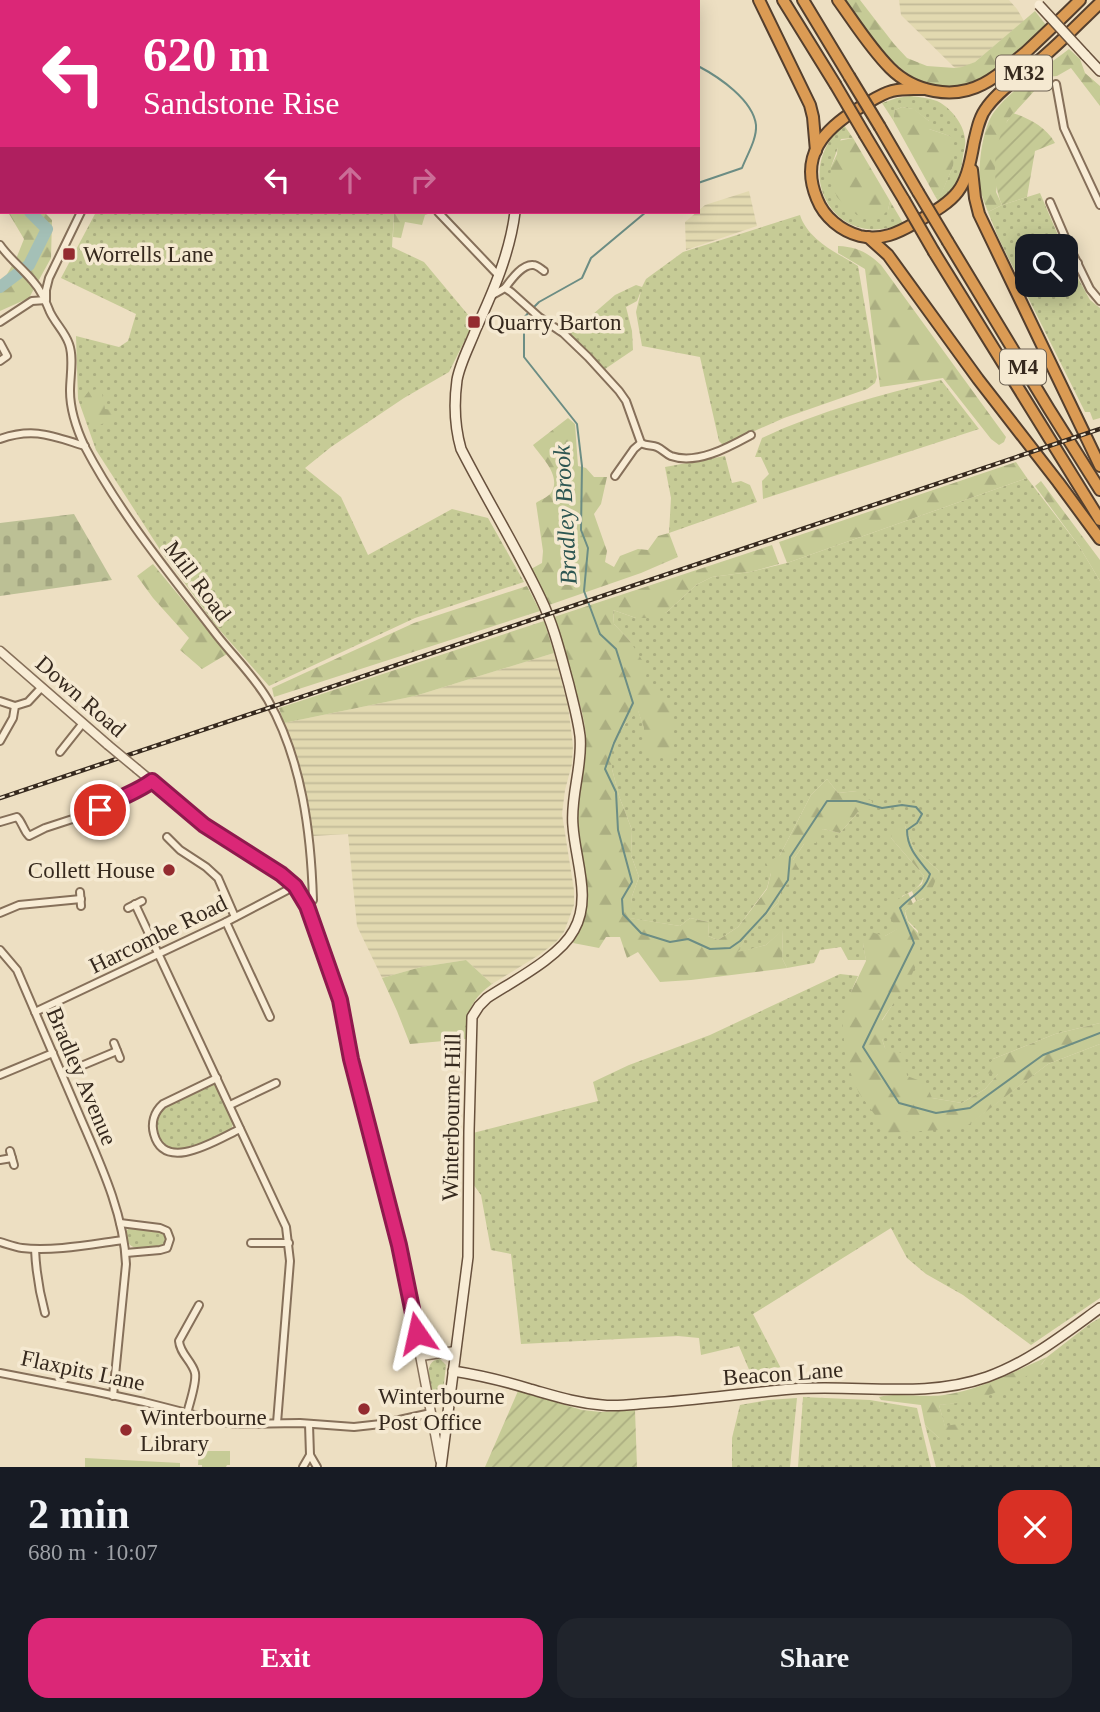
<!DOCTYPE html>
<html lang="en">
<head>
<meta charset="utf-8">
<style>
  :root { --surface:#171b24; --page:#20242c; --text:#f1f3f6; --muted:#9ea1a6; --accent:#db2777 }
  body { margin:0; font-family:Georgia,serif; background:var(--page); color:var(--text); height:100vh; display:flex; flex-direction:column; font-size:26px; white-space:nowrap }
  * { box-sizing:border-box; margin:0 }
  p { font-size:23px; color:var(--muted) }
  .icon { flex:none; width:38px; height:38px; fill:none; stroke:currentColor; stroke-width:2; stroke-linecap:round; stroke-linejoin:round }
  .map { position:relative; height:1467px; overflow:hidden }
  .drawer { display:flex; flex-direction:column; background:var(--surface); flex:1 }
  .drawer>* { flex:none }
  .guide { position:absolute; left:0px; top:0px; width:700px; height:214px; box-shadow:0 4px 18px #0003; background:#db2777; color:#fff; overflow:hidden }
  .controls { position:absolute; left:1015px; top:234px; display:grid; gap:14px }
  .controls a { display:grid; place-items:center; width:63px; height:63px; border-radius:14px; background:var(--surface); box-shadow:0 4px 18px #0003; font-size:35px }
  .pin { position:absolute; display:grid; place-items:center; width:60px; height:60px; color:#fff; margin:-30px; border:4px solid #fff; border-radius:50%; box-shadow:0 2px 7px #0007 }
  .me { position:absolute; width:77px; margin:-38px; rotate:349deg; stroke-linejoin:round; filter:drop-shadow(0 0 5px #0008) }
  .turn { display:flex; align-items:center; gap:24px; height:147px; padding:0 28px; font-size:32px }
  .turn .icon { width:91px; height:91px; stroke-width:2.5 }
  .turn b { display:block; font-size:49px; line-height:60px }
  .lanes { display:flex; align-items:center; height:66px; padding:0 28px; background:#0003; justify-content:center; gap:35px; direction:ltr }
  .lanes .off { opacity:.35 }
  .round { display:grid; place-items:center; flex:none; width:74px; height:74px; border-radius:21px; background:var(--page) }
  .summary { display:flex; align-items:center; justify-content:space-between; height:119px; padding:0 28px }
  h1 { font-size:42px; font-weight:700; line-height:52px }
  .primary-button { display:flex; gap:14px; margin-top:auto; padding:14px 28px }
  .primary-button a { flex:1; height:80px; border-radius:21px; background:var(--accent); color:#fff; font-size:28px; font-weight:700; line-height:80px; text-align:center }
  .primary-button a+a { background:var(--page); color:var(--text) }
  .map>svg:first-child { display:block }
</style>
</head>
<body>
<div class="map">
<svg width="1100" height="1467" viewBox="0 0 1100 1467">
  <defs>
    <pattern id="farmland-rules" width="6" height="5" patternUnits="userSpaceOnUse" patternTransform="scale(1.75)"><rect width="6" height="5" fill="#e2d9b0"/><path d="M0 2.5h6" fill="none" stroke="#c2ba97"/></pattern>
    <pattern id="grass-dots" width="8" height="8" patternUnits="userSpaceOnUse" patternTransform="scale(1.75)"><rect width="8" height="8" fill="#c6cb96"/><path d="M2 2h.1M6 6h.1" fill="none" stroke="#abae81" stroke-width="1.8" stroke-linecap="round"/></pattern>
    <pattern id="forest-firs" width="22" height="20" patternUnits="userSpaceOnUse" patternTransform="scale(1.75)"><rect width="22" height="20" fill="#c6cb96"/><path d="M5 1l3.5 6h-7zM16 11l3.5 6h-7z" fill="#abae81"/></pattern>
    <pattern id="cemetery-stones" width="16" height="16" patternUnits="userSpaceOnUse" patternTransform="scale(1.75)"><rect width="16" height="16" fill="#bcc095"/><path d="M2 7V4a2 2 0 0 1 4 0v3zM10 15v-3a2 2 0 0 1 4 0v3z" fill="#a2a580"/></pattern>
    <pattern id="garden-furrows" width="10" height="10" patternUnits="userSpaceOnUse" patternTransform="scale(1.75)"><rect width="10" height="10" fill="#c6cb96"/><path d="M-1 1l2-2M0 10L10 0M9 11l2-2" fill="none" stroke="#abae81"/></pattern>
  </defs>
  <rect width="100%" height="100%" fill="#eddfc2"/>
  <g fill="url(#farmland-rules)">
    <path d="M899,0H1009L1017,9L1024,21L975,62L962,68H955L901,15Z"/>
    <path d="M749,191L757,226L686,250L685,222L705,205Z"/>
    <path d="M554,653L568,706L573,746L572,764L565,790L562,814L574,890V905L564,932L556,942L539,955L492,984L466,960L421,967L382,978L357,926L348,834L313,836L299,767L284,723L415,696Z"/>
  </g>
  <g fill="url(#grass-dots)">
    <path d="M0,0H149L150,2H2V139L0,134Z"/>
    <path d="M910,96C919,97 928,98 937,101C950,107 964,124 965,139C966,144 964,150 963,156C960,178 957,187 938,201L935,196L941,194L953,166L950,136L929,129V121L913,109L902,107L895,110L893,120L882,103L897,98Z"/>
    <path d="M844,125L853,138L841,139L831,167L888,210L890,201L903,223C835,253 789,171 844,125Z"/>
    <path d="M1040,193L1063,247H1027V285H1066V274L1074,271L1090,300L1100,308V418L1093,420L1090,412H1085L998,237L988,212L1002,205Z"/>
    <path d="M96,212H394L392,247L424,262L474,322L449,372L404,398L331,447L305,468L341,497L368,555L452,509L488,518L524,582L415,618L269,686L217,627L159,548L96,450L78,399L76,336L119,347L128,341L136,314L61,278Z"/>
    <path d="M800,215C808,240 837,253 858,266L877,377L875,383L867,389L784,418L723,445L719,441L700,357L642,346L636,312L641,291L637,301L626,307L632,331L633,350L605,369L570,334L615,295L636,285L642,287L646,279L683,252Z"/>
    <path d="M941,380L979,429L763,499L762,481L769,474L761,457H755L762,438C819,411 880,395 941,380Z"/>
    <path d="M725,456L732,483L741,481L750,485L757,502L669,533L671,498L665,467Z"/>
    <path d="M1027,478L1079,546L1100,581V1023L1055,1034L993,1059L999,1073L985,1089L962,1103L932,1098L907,1076L885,1048L882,1039V1021L912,973L918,931L908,921L905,911L916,901L923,899L939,871L914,849L905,826L891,838L924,876C921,887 913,891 902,896L898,929L885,936L863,944L866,960H848L841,947L820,950L814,963L787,968L782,958L783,930L766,945L737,953L749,931L778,903L782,887L793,860L804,844L823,829L840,833L858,812L857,791L838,793L827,779L811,795L780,855L771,873L767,888L738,927L718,940L708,936L709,922L690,918L680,926L629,918L632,896L639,877L631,855L632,830L619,796L612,769V744L625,724L638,710L644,728V750L645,686L630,641L614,624L613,610L636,618L667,612L696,585L712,577L750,572L787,563Z"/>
    <path d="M840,974L858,976L851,992L846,1062L969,1124L1048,1064L1100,1044V1298L1031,1345L963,1295L926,1274L907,1258L891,1228L753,1314L788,1382L756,1386L739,1346L701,1355L699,1338L678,1336L521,1344L511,1254L491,1250L481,1195L473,1184V1133L598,1101L593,1082L629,1065L710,1035Z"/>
    <path d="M210,1084H214L218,1088L234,1122L231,1129C219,1134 198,1147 186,1149C173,1152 159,1145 157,1132C155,1122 158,1113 165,1107Z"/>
    <path d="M131,1227L160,1231L165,1233L167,1239L165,1245C159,1248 154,1248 148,1248C132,1249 126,1247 127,1230Z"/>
    <path d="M1100,1318V1467H936L925,1425L939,1438L945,1427L939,1405L955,1403L1042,1364L1047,1357L1091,1323Z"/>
    <path d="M440,1359L446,1365L442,1400L441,1403H437L435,1401C432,1388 420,1361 440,1359Z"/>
    <path d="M803,1397L870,1400L917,1408L931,1467H798Z"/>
    <path d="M797,1398L790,1467H732V1438L740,1405L768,1400Z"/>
  </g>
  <g fill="url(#forest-firs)">
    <path d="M844,0H860L894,44L907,58L927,66L955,68L962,67L975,62L1035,11L1046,25C1027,42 998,73 975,83C968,85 960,86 953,86C902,90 871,36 844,0Z"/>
    <path d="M1069,49L1080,59L1085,73L1100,86V106L1071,68L1057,76L1047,77L1007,121L996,192L1002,205L988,212C985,204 981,195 980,186C978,166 982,129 994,112C1009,91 1048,65 1069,49Z"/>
    <path d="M902,107L914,109L929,121V129L950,136L955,147L953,166L941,195L935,196L893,120L895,110Z"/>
    <path d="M853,138L890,201L888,210L879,219L861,217L849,210L837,197L830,181L831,167L837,154L838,141Z"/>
    <path d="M8,212H44L52,220L51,258L29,298L0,311V286L16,259L24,239Z"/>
    <path d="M394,212H434L425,215L422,225L405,222L401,238L393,237Z"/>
    <path d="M838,246C857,247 867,252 881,265L1006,437L1004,442L999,445L991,439L943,378L880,387L865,269L838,253Z"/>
    <path d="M101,388L105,409L113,410L112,419L98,426L85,415L82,400L89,391Z"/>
    <path d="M568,418L575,424L578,466L586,468L594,477H607L601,504L594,514L607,551L605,562L614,567L620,556L638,549L648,550L658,536L669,533L678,557L641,573L549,605L531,569L542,563L543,551L536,503C540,500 548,497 551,493C562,476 542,458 533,445Z"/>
    <path d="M1016,462L1027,478L787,563L779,542Z"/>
    <path d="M1041,481L1100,560V581L1079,546L1035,486Z"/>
    <path d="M772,545L779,564L750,572L712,577L696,585L667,612L652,618H636L613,610L614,624L630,641L647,668L645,686L665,692L671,710L675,740L671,757L650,758L644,750V728L638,711L625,724L612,744V769L619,796L632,830L631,855L639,877L632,896L630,918L680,926L690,918L709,922L708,936L718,940L738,927L767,889L771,873L766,863L780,855L811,795L827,779L838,793L857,791L872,801L871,813L858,812L840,833L823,829L816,843L804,844L793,860L799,869L791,883L782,887L778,903L749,931L738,952L766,945L783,929L782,958L787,968L691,980L660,982L638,952L627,958L620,937H606L599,948L573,943C601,895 579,871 578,823C577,796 586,769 586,742C586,726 582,710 577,695C570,668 562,643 554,617Z"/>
    <path d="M153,564L227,654L202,669L180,650L189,638L153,598L137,576Z"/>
    <path d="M527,586L540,611L274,697L272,688L414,623Z"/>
    <path d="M544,621L554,653L415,696L284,723L279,708Z"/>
    <path d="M905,826L914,849L939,871C934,884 931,898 916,901L912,891L922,884L924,876L891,838L893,827Z"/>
    <path d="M908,893L913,904L905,911C905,913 907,920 908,922C913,929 919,931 920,940C924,966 896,999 882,1020L892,1026L882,1039L885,1048L905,1054L907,1076L926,1083L932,1098L962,1103L985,1089L998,1074L982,1073L993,1059L1055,1034L1100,1023V1044L1048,1064L970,1124L956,1129L888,1133L859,1093L846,1062L842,1019L851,992L866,961L863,944L871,932L885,936L897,929L890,918L889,905Z"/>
    <path d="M466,960L492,984C471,999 466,1013 466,1039L410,1044L397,1011L382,978L421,967Z"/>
    <path d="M1047,1357C1034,1377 995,1395 972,1400C961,1403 950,1404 939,1405L945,1426L958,1424L964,1426L962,1432L939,1438L925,1425L921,1405L881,1400L879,1397C897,1392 924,1398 944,1395C982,1389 1013,1372 1047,1357Z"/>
  </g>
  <path fill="url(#cemetery-stones)" d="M74,514L112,580L0,596V523Z"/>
  <g fill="url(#garden-furrows)">
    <path d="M1013,113C1030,119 1046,127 1055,143L1035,151L1027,197L1002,205C990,177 993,137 1013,113Z"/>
    <path d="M518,1391L582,1410L601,1412L635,1410L637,1467H485Z"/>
  </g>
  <g fill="#c6cb96">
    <path d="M199,1451H230V1465H227L226,1467H202V1465H198Z"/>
    <path d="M85,1458L180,1463V1467H85Z"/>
  </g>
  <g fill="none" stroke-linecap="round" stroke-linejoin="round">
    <g stroke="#6c8d84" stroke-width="2">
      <path d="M584,0L588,2"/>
      <path d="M698,66C719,77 753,100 756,125C757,139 747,155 742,168L698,183"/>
      <path d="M533,308L539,302L582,278L591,258L646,212"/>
      <path d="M529,312L524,318V357L577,424L582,466L581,530L588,548L584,591L600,634L616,649L633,703L614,743L605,769L616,792L618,830L632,882L622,899L623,914L641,933L670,942L688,939L710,949L730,948L740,941L766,913L788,880L790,857L827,801H856L882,808L902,805L916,807L922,814L917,823L907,830C907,849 919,860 930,874C925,891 911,896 900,908L914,943L863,1047L899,1103L936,1113L970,1108L1043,1055L1100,1033"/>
    </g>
    <g stroke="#a4c0b7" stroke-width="12">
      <path d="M0,169L2,175"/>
      <path d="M0,287L29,265L47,229L30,212"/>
    </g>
    <g stroke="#86705a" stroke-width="10">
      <g id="minor">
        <path d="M291,0L293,2"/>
        <path d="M477,2L482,0"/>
        <path d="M1056,84L1064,128L1100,205"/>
        <path d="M1050,202L1068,244L1090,289L1100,301"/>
        <path d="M438,212L499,276"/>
        <path d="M0,245C9,258 22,268 32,280C41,290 45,300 50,312C55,323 65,332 69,344C74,358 70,376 70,391C70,410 77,430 85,447C120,514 170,574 216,634C233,656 254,676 268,700C302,760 311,833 313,900L307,907"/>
        <path d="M1066,269L1078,263"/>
        <path d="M505,288C511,280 522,264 533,265C537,265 541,269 544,271"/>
        <path d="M491,296L505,288L511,292L539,317L563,333L588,357L619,391L626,401L641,443"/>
        <path d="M0,322L32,301L46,300V290L49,278L81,212"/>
        <path d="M0,343L7,356L0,361"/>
        <path d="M0,439C34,427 52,436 85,446"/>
        <path d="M615,476L634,449L641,443C646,446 652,445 657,447C662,449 666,454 671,456C697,465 729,447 751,435"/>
        <path d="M0,701L15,706"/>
        <path d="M0,741L13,718L15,706L28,702L41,688"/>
        <path d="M60,752L83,723"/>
        <path d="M0,822L17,817C23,823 23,830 29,836L45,828L100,810L110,803L142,789L152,781"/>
        <path d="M167,837L180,850L206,867L218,878L235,917"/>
        <path d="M80,892L81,906"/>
        <path d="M135,904L286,1227L290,1261L277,1423"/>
        <path d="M128,908L142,901"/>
        <path d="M0,913L19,905L81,899"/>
        <path d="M226,922L270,1017"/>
        <path d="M0,950L17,970C37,1017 58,1065 78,1112C98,1159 124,1212 126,1264L113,1396"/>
        <path d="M35,1012L226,922L295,886"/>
        <path d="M114,1043L120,1058"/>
        <path d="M62,1074L117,1051"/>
        <path d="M0,1075L53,1053"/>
        <path d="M217,1078L163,1104C154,1112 151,1123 154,1134C165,1174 218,1139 240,1129"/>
        <path d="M230,1105L276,1083"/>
        <path d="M10,1151L14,1165"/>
        <path d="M0,1160L12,1158"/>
        <path d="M120,1223L160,1228L167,1231L170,1239L167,1248L160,1250L126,1253"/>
        <path d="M0,1242C7,1244 15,1247 22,1248C52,1252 93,1244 123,1240"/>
        <path d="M251,1243H289"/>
        <path d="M35,1249C36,1272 39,1291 45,1313"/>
        <path d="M0,1373L93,1391L144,1402L218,1421L237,1424L300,1423L354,1427L381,1424L431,1413"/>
        <path d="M187,1414C189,1404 197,1383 195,1373C192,1361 180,1354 179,1341L199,1305"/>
        <path d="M309,1424L310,1455L317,1467"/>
        <path d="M303,1467L310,1455"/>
      </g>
    </g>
    <g stroke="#86705a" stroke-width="11">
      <g id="tertiary">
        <path d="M0,651L108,745"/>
        <path d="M137,769L204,825L281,874L295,886L307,907L340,1000L351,1059L399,1245L440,1460"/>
        <path d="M421,1356L455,1351"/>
      </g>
    </g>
    <g stroke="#68513d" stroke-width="12">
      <g id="secondary">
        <path d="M502,0L503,2"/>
        <path d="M1085,55L1100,71"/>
        <path d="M453,1371C479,1375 504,1381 530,1389C555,1396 576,1403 602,1405C618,1407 634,1404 650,1403C697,1400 745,1393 792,1389C858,1384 924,1399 987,1377C1029,1362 1064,1334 1100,1308"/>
        <path d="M441,1467L468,1257L469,1131L472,1017L479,1006L487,998C513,981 560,957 574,930C592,899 575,859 573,826C570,796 583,766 580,736C578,719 573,702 569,685C561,656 554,626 541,599C517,548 487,500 461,449C455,428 454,402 457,380C460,363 470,345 476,329C493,292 510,253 515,212"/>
      </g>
    </g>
    <g stroke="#543f2e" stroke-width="14">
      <g id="motorway">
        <path d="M759,0L810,105L813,117L816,151"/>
        <path d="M783,0L835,84"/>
        <path d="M803,0L849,76"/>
        <path d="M838,0C854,22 870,48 890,68C914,92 953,100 983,84C999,76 1012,63 1026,52C1044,35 1062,18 1080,0"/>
        <path d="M924,89C913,89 903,88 892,91C880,94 870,102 859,108C824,129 799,156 817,199C824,217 841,231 860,236C881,241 898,233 915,223C959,197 965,193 974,142C977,130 979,117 987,107C1001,88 1024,74 1042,58C1062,41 1081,21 1100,3"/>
        <path d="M880,127L918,192"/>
        <path d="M865,135L904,200"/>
        <path d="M972,170L975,198L979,214L1100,466"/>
        <path d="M868,237L888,255L978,379L1058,482L1100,539"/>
        <path d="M948,242L1049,409L1100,490"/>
        <path d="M934,252L1100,520"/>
      </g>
    </g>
    <use href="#minor" stroke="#f8ecd5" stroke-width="6"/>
    <use href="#tertiary" stroke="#f8ecd5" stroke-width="8"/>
    <use href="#secondary" stroke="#f8ecd5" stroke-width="9"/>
    <use href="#motorway" stroke="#db9b54" stroke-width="10"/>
    <g stroke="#36291e" stroke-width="4.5">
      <path id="rail" d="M0,798L1100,429"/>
    </g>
    <use href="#rail" stroke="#f5e9d1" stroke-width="2" stroke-dasharray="5" stroke-linecap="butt"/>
    <g stroke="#86705a" stroke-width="11" stroke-linecap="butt">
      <path id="tertiary-bridge" d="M108,745L137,769"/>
    </g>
    <g stroke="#68513d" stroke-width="12" stroke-linecap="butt">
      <path id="secondary-bridge" d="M1039,5L1085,55"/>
    </g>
    <g stroke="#543f2e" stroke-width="14" stroke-linecap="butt">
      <g id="motorway-bridge">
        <path d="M849,76L880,127"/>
        <path d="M835,84L865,135"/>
        <path d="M918,192L948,242"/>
        <path d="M904,200L934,252"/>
      </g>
    </g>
    <use href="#tertiary-bridge" stroke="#f8ecd5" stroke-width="8"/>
    <use href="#secondary-bridge" stroke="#f8ecd5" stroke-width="9"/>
    <use href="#motorway-bridge" stroke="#db9b54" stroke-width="10"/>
  </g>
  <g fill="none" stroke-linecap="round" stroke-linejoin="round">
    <g stroke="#8e194d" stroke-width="18">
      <path id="route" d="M100,810C116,798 136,793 152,781L204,825L281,874L295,886L307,906L340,1000L351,1059L399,1245L417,1333"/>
    </g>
    <use href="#route" stroke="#db2777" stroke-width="12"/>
  </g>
  <g fill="#942b2f" stroke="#f5e9d1" stroke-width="2.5">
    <rect x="62" y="247" width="14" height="14" rx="3.5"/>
    <rect x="467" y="315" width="14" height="14" rx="3.5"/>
    <circle cx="169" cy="870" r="7"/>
    <circle cx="364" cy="1409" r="7"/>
    <circle cx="126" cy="1430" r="7"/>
  </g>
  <g text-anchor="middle" stroke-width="7" stroke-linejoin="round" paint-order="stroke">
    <g fill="#f5e9d1" stroke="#6f6354" stroke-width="2">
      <rect x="996" y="55.5" width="56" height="35" rx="5"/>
      <rect x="1000" y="349.5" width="46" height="35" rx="5"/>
    </g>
    <g font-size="21" font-weight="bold" fill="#36291e">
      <text x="1024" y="80">M32</text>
      <text x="1023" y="374">M4</text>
    </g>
    <g font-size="23" fill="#36291e" stroke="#f5e9d1" text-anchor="start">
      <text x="83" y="262">Worrells Lane</text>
      <text x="488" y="330">Quarry Barton</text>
      <text x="155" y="878" text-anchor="end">Collett House</text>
      <text x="378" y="1404">Winterbourne<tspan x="378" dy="26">Post Office</tspan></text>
      <text x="140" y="1425">Winterbourne<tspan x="140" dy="26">Library</tspan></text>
    </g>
    <g font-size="23" fill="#36291e" stroke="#f5e9d1">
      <text transform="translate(198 581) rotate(53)" y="8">Mill Road</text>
      <text transform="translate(81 696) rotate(41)" y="8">Down Road</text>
      <text transform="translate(158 934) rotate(-26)" y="8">Harcombe Road</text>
      <text transform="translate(82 1076) rotate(67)" y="8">Bradley Avenue</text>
      <text transform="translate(451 1117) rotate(-89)" y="8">Winterbourne Hill</text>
      <text transform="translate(83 1370) rotate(12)" y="8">Flaxpits Lane</text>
      <text transform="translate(783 1373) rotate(-4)" y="8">Beacon Lane</text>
    </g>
    <g font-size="24" font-style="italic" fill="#2d5652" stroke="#f5e9d1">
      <text transform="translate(565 515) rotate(-93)" y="8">Bradley Brook</text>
    </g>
  </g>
</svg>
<div class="controls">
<a><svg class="icon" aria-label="search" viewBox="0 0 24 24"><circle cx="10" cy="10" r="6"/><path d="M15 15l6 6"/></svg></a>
</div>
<div class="pin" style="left:100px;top:810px;background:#d93025"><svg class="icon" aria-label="arrive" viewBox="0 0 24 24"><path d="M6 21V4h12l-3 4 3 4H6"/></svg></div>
<svg class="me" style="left:417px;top:1333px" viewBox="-20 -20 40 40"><path d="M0-17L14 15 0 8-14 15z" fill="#db2777" stroke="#fff" stroke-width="4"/></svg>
<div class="guide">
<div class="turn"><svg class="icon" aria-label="left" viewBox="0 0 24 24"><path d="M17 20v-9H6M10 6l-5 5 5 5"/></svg><div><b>620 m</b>Sandstone Rise</div></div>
<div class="lanes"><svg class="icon" aria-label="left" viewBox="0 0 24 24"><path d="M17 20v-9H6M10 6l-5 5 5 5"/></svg><svg class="icon off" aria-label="ahead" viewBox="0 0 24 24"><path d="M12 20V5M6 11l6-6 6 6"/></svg><svg class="icon off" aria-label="right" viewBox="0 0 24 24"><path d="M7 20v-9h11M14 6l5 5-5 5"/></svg></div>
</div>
</div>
<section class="drawer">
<div class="summary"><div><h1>2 min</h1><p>680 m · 10:07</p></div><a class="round" style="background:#d93025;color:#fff"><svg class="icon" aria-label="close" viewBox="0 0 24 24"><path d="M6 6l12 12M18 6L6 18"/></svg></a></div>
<div class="primary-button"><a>Exit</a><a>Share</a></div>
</section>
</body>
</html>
